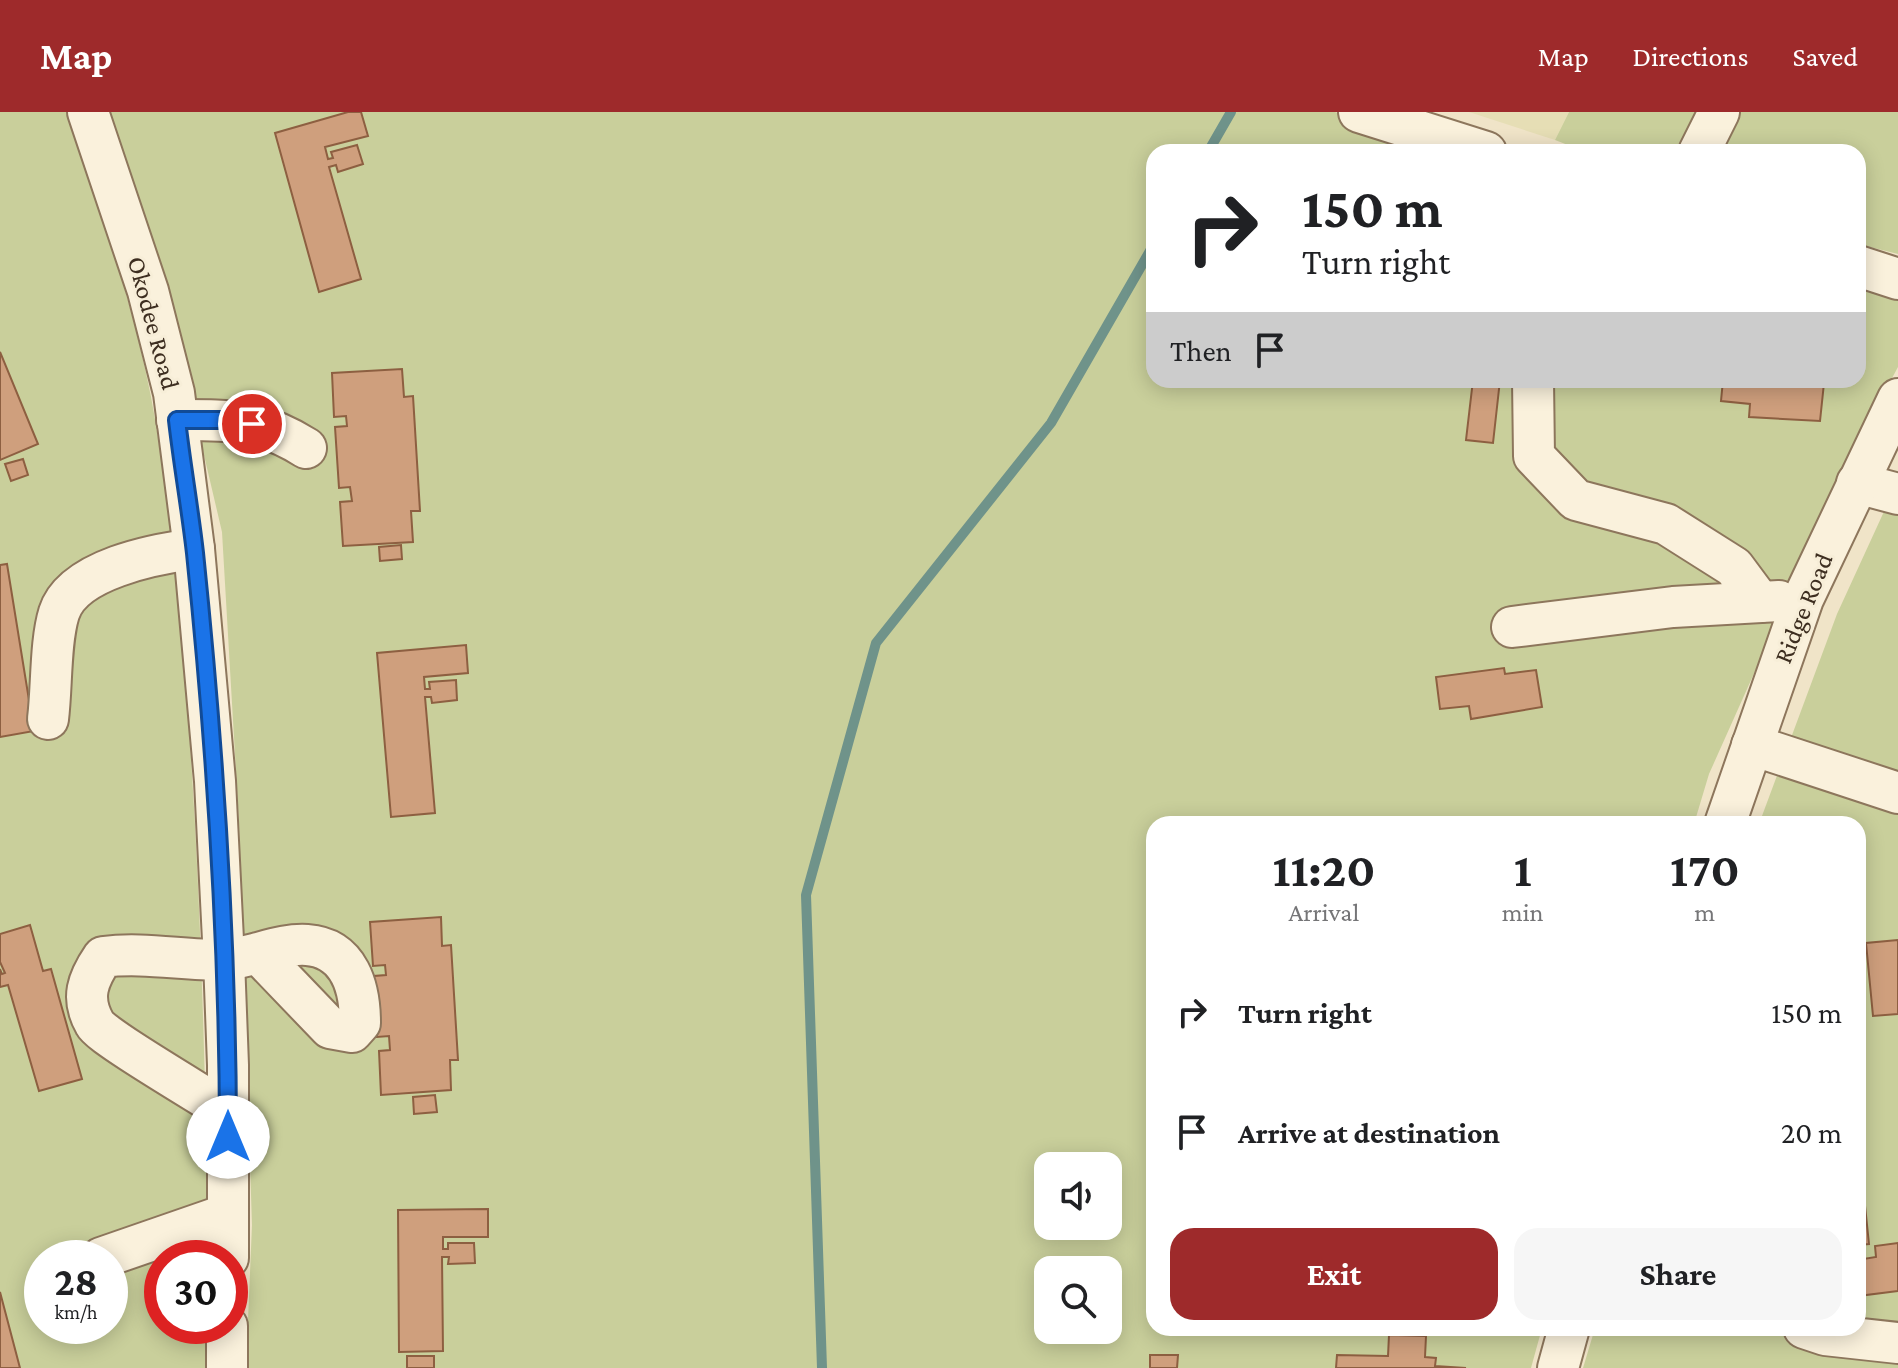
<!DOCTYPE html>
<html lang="en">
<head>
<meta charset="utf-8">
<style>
  :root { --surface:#fff; --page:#f6f6f6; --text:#202124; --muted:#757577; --accent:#9e2a2b }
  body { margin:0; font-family:"Crimson Pro",serif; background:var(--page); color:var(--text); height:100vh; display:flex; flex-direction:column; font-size:30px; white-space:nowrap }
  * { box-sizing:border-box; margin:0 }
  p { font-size:26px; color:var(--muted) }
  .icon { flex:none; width:44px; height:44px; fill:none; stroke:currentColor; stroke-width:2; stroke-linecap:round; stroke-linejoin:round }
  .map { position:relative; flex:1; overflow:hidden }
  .side { position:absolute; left:1146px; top:704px; width:720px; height:520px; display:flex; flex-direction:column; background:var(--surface); border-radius:24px; box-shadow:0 4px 20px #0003 }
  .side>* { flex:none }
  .banner { position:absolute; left:1146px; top:32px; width:720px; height:244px; border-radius:24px; box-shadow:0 4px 20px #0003; background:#fff; color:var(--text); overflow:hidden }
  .buttons { position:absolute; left:1034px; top:1040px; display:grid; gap:16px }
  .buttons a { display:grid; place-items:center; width:88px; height:88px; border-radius:16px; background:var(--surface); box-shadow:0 4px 20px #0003; font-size:40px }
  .speed { position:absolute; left:24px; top:1128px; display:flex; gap:16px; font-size:40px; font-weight:700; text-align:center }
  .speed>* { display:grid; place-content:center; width:104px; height:104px; border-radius:50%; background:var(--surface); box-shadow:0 4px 20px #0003; line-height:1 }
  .speed small { font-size:20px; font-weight:400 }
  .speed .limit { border:12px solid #d22; background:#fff; color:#111 }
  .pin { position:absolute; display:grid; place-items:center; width:68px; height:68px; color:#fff; margin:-34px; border:4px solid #fff; border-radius:50%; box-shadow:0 2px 8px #0007 }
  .me { position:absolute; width:88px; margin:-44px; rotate:0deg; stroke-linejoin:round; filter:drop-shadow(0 0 6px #0008) }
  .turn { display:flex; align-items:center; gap:28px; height:168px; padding:0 24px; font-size:36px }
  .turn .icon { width:104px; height:104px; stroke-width:2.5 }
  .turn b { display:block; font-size:56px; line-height:68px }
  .then { display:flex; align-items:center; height:76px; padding:0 24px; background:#0003; gap:16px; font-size:30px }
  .eta { display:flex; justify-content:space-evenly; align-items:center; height:136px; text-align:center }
  .eta b { font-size:48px; font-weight:700; line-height:56px }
  .action { display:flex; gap:16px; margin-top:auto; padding:16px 24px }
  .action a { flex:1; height:92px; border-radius:24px; background:var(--accent); color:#fff; font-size:32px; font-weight:700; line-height:92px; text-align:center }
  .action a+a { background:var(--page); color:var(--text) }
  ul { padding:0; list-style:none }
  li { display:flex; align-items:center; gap:24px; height:120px; padding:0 24px }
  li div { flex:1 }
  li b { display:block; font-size:30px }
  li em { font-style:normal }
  header { display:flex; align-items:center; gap:48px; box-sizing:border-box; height:112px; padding:0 40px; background:var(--accent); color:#fff }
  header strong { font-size:38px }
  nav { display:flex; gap:44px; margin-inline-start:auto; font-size:28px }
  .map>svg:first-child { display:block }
</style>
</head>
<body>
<header>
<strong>Map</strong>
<nav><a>Map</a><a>Directions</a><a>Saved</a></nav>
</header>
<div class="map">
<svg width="1898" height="1256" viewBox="0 0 1898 1256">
  <rect width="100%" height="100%" fill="#f0e4c8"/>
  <path fill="#e6deb5" d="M1469,0H1569L1555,28Z"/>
  <g fill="#c9cf9b" fill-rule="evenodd">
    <path d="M0,0H68C104,108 143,219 159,332C198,602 203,874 209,1146H162V1214H209V1256H0ZM42,1146H110V1214H42Z"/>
    <path d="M110,0H1335L1463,40H1154V268H1858V167L1898,182V255L1857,331L1709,662L1694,712H1154V1216H1542L1531,1256H246L252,1113L239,711L222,420L156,138L115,42ZM1048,1054H1108V1114H1048ZM1048,1158H1108V1218H1048Z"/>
    <path d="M1569,0H1898V142L1858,132V40H1586L1555,28Z"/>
    <path d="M1898,369V1256H1583L1595,1216H1858V712H1759L1837,502Z"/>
  </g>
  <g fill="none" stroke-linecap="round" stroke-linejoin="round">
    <g stroke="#6f938a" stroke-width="10">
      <path d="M1208,40L1231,0"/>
      <path d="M822,1256L806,783L876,531L1051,311L1154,132"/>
    </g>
  </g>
  <g fill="#cf9f7d" stroke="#8d5f41" stroke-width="2">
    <path d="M348,0H361L368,24L325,35L328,47L333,46L331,40L357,33L363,52L338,60L336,53L329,55L361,167L319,180L275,21Z"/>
    <path d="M0,240L38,332L0,348Z"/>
    <path d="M402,257L404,285L413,284L420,399H411L413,430L343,434L340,390L352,389L350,375L339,376L335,315L347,314L346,304L334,305L332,261Z"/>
    <path d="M1473,268H1500L1493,331L1466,328Z"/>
    <path d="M1723,268L1824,271L1820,309L1749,305L1750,292L1721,289Z"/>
    <path d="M23,347L28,363L11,369L5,352Z"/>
    <path d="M401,433L402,447L380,449L379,435Z"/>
    <path d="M7,452L34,619L0,625V453Z"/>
    <path d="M466,533L468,561L424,565L425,577H430L429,570L456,568L457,588L432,591L431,585H425L435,701L391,705L377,541Z"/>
    <path d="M1504,556L1505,562L1536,558L1542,595L1471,607L1469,594L1440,597L1436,565Z"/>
    <path d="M441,805L442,834L451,833L458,948H450L451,978L381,983L379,939L390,938L389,924L377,925L374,864L386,863L385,853L373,854L370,810Z"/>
    <path d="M30,813L43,859L51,857L82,967L39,979L8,873L0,875V857L2,862L5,861L0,850V822Z"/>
    <path d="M1898,828V902L1873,904L1866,831Z"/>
    <path d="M435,983L437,1000L414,1002L413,985Z"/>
    <path d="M1864,1084L1869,1132L1858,1133V1085Z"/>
    <path d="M488,1097V1125H443V1137H448V1131H474L475,1151L448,1152L449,1145H442L443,1239L399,1240L398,1098Z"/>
    <path d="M1898,1131V1179L1858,1184V1155L1864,1154L1863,1147L1876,1145L1875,1134Z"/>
    <path d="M0,1180L20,1256H0Z"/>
    <path d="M1389,1223L1426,1224L1425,1245L1436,1246L1435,1254L1466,1256H1336L1337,1243L1388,1244Z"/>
    <path d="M1150,1243H1178L1177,1256H1150Z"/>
    <rect x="407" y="1244" width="27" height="12"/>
  </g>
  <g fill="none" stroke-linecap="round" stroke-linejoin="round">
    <g stroke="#8d765c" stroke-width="44">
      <g id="minor">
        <path d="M88,0L148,179L174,281L194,437L215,669L224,848L228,953V1146"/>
        <path d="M1359,0L1486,40"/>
        <path d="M1699,40L1719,0"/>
        <path d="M1858,154L1898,167"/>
        <path d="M1533,268L1534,344L1576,388L1666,412L1734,455L1760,490"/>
        <path d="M177,308C230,308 260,307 306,336"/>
        <path d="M1857,371L1898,382"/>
        <path d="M1512,515L1673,495L1779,489"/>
        <path d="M48,607C52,575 50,530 59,501C73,457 155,442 194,437"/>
        <path d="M1752,633L1898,681"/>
        <path d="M1725,712L1803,487L1898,287"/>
        <path d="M228,1000C209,987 101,924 95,912C80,886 88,867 103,845C143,840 181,848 221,848C249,847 279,831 307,833C350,836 360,876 360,911L352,920L330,916L258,841"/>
        <path d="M101,1146L228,1102"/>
        <path d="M1804,1216L1825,1223L1898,1231"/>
        <path d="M227,1256V1214"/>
        <path d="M1558,1256L1569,1216"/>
      </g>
    </g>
    <use href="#minor" stroke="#faf1dc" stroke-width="40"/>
  </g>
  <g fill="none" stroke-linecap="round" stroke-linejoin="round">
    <g stroke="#114b97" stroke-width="20">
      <path id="route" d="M228,1025C228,830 215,635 195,441C190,397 182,352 177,308H229L252,312"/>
    </g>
    <use href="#route" stroke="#1a73e8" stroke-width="14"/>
  </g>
  <g text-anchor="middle" stroke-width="6" stroke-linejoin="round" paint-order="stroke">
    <g font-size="26" fill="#3d2e20" stroke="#f7eed8">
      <text transform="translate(154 211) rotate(75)" y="9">Okodee Road</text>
      <text transform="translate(1803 496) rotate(-68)" y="9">Ridge Road</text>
    </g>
  </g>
</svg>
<div class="buttons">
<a><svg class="icon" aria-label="sound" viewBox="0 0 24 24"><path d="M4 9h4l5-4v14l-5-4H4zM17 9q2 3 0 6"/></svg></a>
<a><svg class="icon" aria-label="search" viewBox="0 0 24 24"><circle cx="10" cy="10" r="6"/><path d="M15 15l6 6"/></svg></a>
</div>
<div class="speed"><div>28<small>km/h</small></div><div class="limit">30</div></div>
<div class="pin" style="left:252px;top:312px;background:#d93025"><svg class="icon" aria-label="arrive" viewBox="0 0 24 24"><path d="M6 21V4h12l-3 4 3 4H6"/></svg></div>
<svg class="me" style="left:228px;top:1025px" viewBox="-20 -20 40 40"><circle r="19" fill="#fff"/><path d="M0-13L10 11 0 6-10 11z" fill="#1a73e8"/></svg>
<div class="banner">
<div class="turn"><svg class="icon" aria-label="right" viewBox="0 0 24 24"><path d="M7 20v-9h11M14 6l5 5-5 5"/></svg><div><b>150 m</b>Turn right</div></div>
<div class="then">Then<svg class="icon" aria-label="arrive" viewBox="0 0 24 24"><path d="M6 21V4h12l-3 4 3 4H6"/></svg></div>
</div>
<section class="side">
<div class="eta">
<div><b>11:20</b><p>Arrival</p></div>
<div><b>1</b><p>min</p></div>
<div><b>170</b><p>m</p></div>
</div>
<ul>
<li><svg class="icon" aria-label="right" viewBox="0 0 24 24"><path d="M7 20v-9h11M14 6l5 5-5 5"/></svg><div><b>Turn right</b></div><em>150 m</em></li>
<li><svg class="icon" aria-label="arrive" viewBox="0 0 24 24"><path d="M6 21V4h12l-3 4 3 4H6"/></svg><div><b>Arrive at destination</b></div><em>20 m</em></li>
</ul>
<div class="action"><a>Exit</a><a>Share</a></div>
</section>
</div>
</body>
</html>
